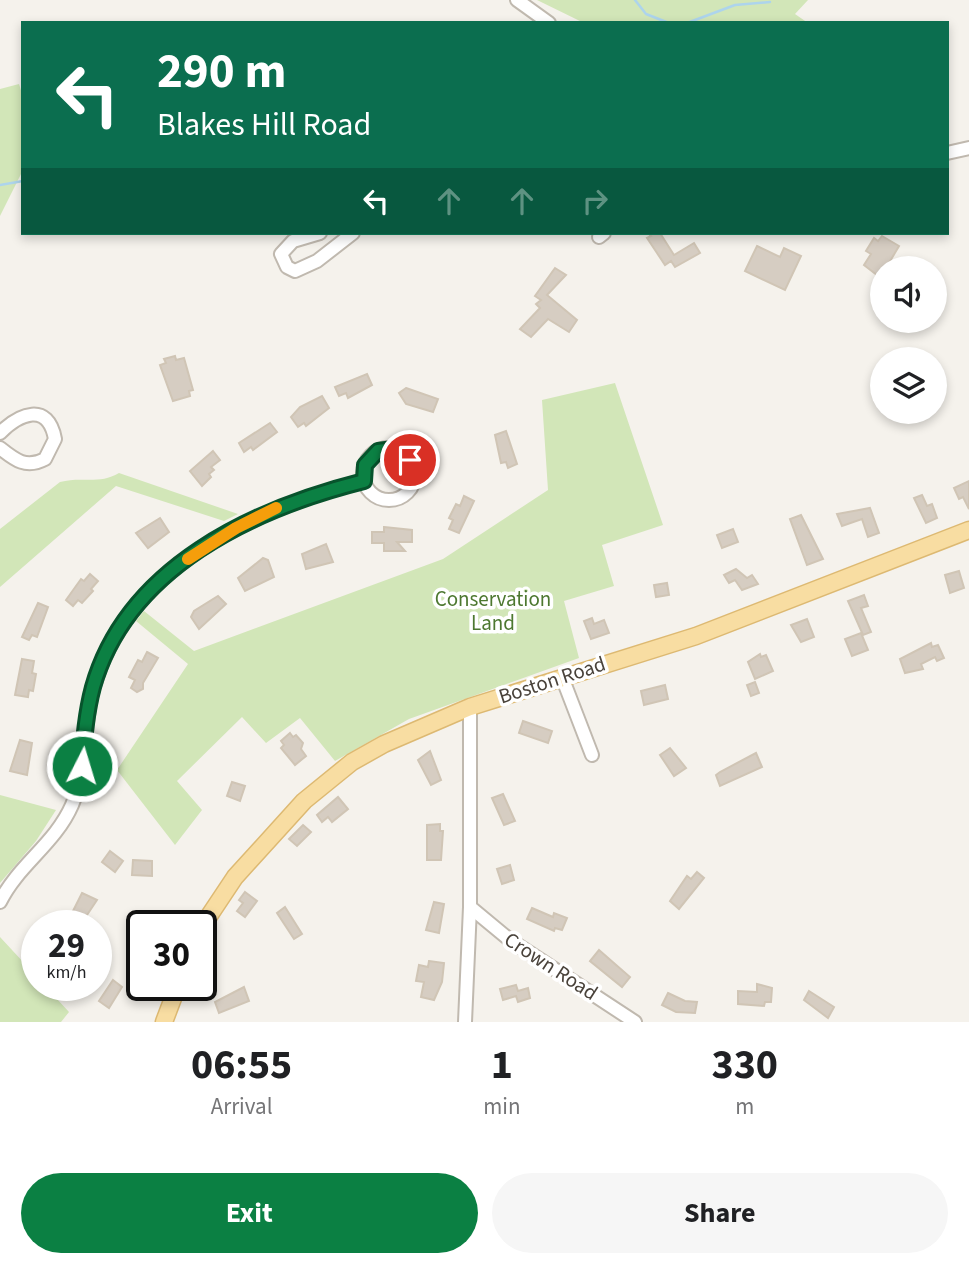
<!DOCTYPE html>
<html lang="en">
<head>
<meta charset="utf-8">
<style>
  :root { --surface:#fff; --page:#f6f6f6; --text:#202124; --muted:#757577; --accent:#0b8043 }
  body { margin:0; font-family:"Source Sans 3",sans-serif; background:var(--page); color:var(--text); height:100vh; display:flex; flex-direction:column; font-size:26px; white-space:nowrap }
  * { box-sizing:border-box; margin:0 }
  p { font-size:23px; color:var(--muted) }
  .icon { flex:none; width:38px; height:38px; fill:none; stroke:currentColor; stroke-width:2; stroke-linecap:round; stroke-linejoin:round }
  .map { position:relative; height:1022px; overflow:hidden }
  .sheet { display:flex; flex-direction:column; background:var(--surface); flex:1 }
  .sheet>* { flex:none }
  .guide { position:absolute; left:21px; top:21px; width:928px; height:214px; border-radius:0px; box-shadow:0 4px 10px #0003; background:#0b6e4f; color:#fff; overflow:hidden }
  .fabs { position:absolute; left:870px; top:256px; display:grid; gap:14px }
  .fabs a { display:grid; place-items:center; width:77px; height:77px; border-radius:50%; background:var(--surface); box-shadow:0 4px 10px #0003; font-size:35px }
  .speed { position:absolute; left:21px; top:910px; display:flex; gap:14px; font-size:35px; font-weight:700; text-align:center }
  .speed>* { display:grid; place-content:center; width:91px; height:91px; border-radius:50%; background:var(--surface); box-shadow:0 4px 10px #0003; line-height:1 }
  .speed small { font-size:18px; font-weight:400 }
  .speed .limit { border:4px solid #111; border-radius:10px; background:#fff; color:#111 }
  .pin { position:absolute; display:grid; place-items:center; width:60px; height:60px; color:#fff; margin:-30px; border:4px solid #fff; border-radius:50%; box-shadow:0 2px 7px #0007 }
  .me { position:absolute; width:77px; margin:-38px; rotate:5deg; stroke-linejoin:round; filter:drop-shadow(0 0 5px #0008) }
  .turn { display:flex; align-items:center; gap:24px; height:147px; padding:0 21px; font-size:32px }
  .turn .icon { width:91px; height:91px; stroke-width:2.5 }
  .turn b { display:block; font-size:49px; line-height:60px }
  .lanes { display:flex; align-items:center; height:66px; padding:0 21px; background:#0003; justify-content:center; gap:35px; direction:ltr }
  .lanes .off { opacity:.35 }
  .eta { display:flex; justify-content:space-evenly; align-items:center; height:119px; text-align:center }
  .eta b { font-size:42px; font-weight:700; line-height:49px }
  .cta { display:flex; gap:14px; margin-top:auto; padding:14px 21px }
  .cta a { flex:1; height:80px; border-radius:42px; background:var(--accent); color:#fff; font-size:28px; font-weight:700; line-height:80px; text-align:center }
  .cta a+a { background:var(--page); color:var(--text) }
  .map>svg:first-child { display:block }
</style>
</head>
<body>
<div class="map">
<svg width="969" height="1022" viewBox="0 0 969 1022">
  <rect width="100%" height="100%" fill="#f5f2ec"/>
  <g fill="#d2e6b8">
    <path d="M537,0H808L795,14L808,23H584Z"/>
    <path d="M19,84L23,97V170L0,216V89Z"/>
    <path d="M615,383L663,525L602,545L614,586L564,601L579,658L409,719L335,761L300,718L266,743L242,717L177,781L202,810L175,845L117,770L188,664L136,621L144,611L194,651L443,559L548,490L542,400Z"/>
    <path d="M119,473L238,514L224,521L116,486L0,587V529L60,482C81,476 99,485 119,473Z"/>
    <path d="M0,795L56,810L36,841L0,883Z"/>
    <path d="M0,937L37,977V985H44L69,1012L61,1022H0Z"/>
  </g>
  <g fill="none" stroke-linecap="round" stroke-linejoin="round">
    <g stroke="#add4ec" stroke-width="2.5">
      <path d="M635,0L646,14L669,23"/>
      <path d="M687,23L735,5L770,2"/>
      <path d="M0,185L23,181"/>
    </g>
  </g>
  <g fill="#d6cdc2" stroke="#d0c5b5" stroke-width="2">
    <path d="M648,233H660L674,255L694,243L700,253L675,267L671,261L665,265L647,238L651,236Z"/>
    <path d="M882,236L899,246L886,268H882V279L864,265L871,254L866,251L874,238L878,241Z"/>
    <path d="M757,246L780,257L784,248L801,256L785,290L745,271Z"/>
    <path d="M555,268L566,275L547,295L577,320L569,332L548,319L531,337L520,329L540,308L536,304L541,300L535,296Z"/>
    <path d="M175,356L176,360L184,358L193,390L189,391L190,396L173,401L160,365L166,363L164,359Z"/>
    <path d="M367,374L372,385L348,398L346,393L339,396L335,387Z"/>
    <path d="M406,388L438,399L433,412L406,404L399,393Z"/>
    <path d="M322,396L329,408L306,426L304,423L298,427L291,417L300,407Z"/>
    <path d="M270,423L277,432L253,450L251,447L244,452L239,443Z"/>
    <path d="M506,431L517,464L508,468L506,462L501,463L495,435Z"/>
    <path d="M213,451L220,460L211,467L214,470L209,474L211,477L202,486L190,471Z"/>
    <path d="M969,481V509L963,497L959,499L954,488Z"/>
    <path d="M922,495L927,506L932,504L937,518L926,523L914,498Z"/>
    <path d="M464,496L474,501L459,533L449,529L453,520L449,518L456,504L460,506Z"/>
    <path d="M870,508L879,533L868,537L862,519L842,526L837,514Z"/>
    <path d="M801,515L823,559L807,565L790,519Z"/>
    <path d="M160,518L169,532L148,548L136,533Z"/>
    <path d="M384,527L412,530V542H397L405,551H384V543H372V532H384Z"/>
    <path d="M733,529L738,542L722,548L717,535Z"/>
    <path d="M326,544L333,562L306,569L302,554Z"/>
    <path d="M263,558L268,560L274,577L245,591L238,578Z"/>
    <path d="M736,569L747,578L752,575L758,584L742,590L735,580L729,583L724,575Z"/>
    <path d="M959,571L964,588L950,593L945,575Z"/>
    <path d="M90,574L98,581L91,589L93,591L82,603L78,600L73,606L66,600L81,579L84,581Z"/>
    <path d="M667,583L669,595L656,597L654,585Z"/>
    <path d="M864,595L868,606L861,608L871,632L863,635L848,601Z"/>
    <path d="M218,596L226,604L199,629L191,617L194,611Z"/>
    <path d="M38,603L48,607L37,637L32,635L29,640L22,637Z"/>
    <path d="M592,618L594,624L604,620L609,633L591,639L584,621Z"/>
    <path d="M807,619L814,637L801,642L791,625Z"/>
    <path d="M861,633L868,650L852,656L845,639Z"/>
    <path d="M931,643L932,647L938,645L944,658L937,661L935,657L921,664L923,669L905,673L900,659Z"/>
    <path d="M147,652L158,658L143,683V689L137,692L131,688L135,680L129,677L138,660L142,662Z"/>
    <path d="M760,654L761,657L766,655L773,671L755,679L748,662Z"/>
    <path d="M22,659L34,661L32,673L36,674L33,691L29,690L28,697L15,695Z"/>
    <path d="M755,682L759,693L751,696L747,685Z"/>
    <path d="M665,685L668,699L644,705L641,691Z"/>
    <path d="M523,721L552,731L548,743L519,733Z"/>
    <path d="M290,733L293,737L296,735L303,743L301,749L306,756L295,765L281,748L284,745L281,741Z"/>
    <path d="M20,740L32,743L27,775L10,771Z"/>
    <path d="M670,748L686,768L674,776L660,755Z"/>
    <path d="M430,751L441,780L431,785L418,760Z"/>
    <path d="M756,753L762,767L720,786L716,775L720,772Z"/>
    <path d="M232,782L245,786L240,801L227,796Z"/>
    <path d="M503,794L515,821L504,825L492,798Z"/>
    <path d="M338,797L348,809L332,822L328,817L322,822L317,815Z"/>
    <path d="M440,824V831H443L441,860H427V825Z"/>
    <path d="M303,825L311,832L297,846L289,839Z"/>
    <path d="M110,851L123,861L115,872L102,862Z"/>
    <path d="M133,860L152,861V876L132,875Z"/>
    <path d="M510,865L514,880L502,884L497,869Z"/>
    <path d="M697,872L704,878L679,909L670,901L687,876L691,879Z"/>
    <path d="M245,892L257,901L245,917L237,911L243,903L239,900Z"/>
    <path d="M82,893L97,900L81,924L73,920L75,915L72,913Z"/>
    <path d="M434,902L444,904L439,933L426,930Z"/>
    <path d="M285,907L302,934L294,939L277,913Z"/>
    <path d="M532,908L553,917L554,913L567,918L562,930L555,928L554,931L527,919Z"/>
    <path d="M599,950L630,977L622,987L590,961Z"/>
    <path d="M429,961L444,963L442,982L434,1000L421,997L424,982L416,981L419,965L428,967Z"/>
    <path d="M113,980L122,987L109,1008L99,1001Z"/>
    <path d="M757,984L772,988L771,1002H765L764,1006L738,1004V991L757,992Z"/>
    <path d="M516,985L518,991L528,988L530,998L518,1002L516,996L503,1000L500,989Z"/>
    <path d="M244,987L249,1001L219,1013L215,1002Z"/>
    <path d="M809,991L834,1007L828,1018L804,1000Z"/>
    <path d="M668,993L685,1001L697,1002L695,1013L676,1012L662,1005Z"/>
  </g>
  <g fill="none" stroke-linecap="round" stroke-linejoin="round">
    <g stroke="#c0b9af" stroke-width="16">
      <g id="minor">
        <path d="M517,0L549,23"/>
        <path d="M947,153L969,148"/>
        <path d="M320,233L293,241L281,254L287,267L295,271L317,261L353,233"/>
        <path d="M599,237L604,233"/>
        <path d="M0,433C19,414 48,401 55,439L45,459C26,469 15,460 0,448"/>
        <circle cx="389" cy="474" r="26"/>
        <path d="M562,677L592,755"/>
        <path d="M0,902C18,865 55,844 72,805C88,767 82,725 94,686C130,566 253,510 364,481"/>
        <path d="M470,907L510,940L635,1022"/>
        <path d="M465,1022L470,907V707"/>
      </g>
    </g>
    <g stroke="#ddb972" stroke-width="19">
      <g id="major">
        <path d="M201,928L235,877L304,801L352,762L384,744L470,707L696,636L969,530"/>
        <path d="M164,1022L178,985"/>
      </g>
    </g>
    <use href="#minor" stroke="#fff" stroke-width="12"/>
    <use href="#major" stroke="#f8dda2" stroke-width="16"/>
  </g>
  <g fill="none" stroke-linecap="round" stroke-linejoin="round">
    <g stroke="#07532c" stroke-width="18">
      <path id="route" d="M82,766C84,740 86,713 93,687C127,567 253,509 364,481L365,465L378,451L394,449L410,460"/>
    </g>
    <use href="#route" stroke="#0b8043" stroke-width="12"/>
    <path stroke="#f59e0b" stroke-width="12" d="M188,559L236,528L276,508"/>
  </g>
  <g text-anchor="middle" stroke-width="7" stroke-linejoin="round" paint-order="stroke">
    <g font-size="21" fill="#4d7830" stroke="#fff">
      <text x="493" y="606">Conservation<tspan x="493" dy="24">Land</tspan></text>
    </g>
    <g font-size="21" fill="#49423a" stroke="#fff">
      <text transform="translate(552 680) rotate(-18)" y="7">Boston Road</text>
      <text transform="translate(551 966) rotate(33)" y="7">Crown Road</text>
    </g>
  </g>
</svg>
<div class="fabs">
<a><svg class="icon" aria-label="sound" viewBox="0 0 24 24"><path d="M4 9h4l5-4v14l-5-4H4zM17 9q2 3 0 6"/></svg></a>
<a><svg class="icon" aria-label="layers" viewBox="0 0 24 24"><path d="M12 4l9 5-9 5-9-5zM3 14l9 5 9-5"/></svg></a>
</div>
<div class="speed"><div>29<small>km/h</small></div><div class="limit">30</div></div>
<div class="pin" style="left:410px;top:460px;background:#d93025"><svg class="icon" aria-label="arrive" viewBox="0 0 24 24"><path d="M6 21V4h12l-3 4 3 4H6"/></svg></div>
<svg class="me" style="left:82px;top:766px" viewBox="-20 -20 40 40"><circle r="17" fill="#0b8043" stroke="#fff" stroke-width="3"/><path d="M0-11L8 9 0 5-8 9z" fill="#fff"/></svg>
<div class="guide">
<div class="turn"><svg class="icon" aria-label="left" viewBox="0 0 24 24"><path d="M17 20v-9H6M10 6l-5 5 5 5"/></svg><div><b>290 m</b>Blakes Hill Road</div></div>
<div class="lanes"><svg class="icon" aria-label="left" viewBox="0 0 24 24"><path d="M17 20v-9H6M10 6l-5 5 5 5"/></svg><svg class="icon off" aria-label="ahead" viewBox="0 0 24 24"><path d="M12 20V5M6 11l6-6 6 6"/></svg><svg class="icon off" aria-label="ahead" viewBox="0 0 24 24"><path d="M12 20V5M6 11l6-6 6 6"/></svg><svg class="icon off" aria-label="right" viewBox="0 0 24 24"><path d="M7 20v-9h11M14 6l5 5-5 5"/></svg></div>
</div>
</div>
<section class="sheet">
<div class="eta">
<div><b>06:55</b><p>Arrival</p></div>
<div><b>1</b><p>min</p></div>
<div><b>330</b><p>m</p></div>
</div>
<div class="cta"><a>Exit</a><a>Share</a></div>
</section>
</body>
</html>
